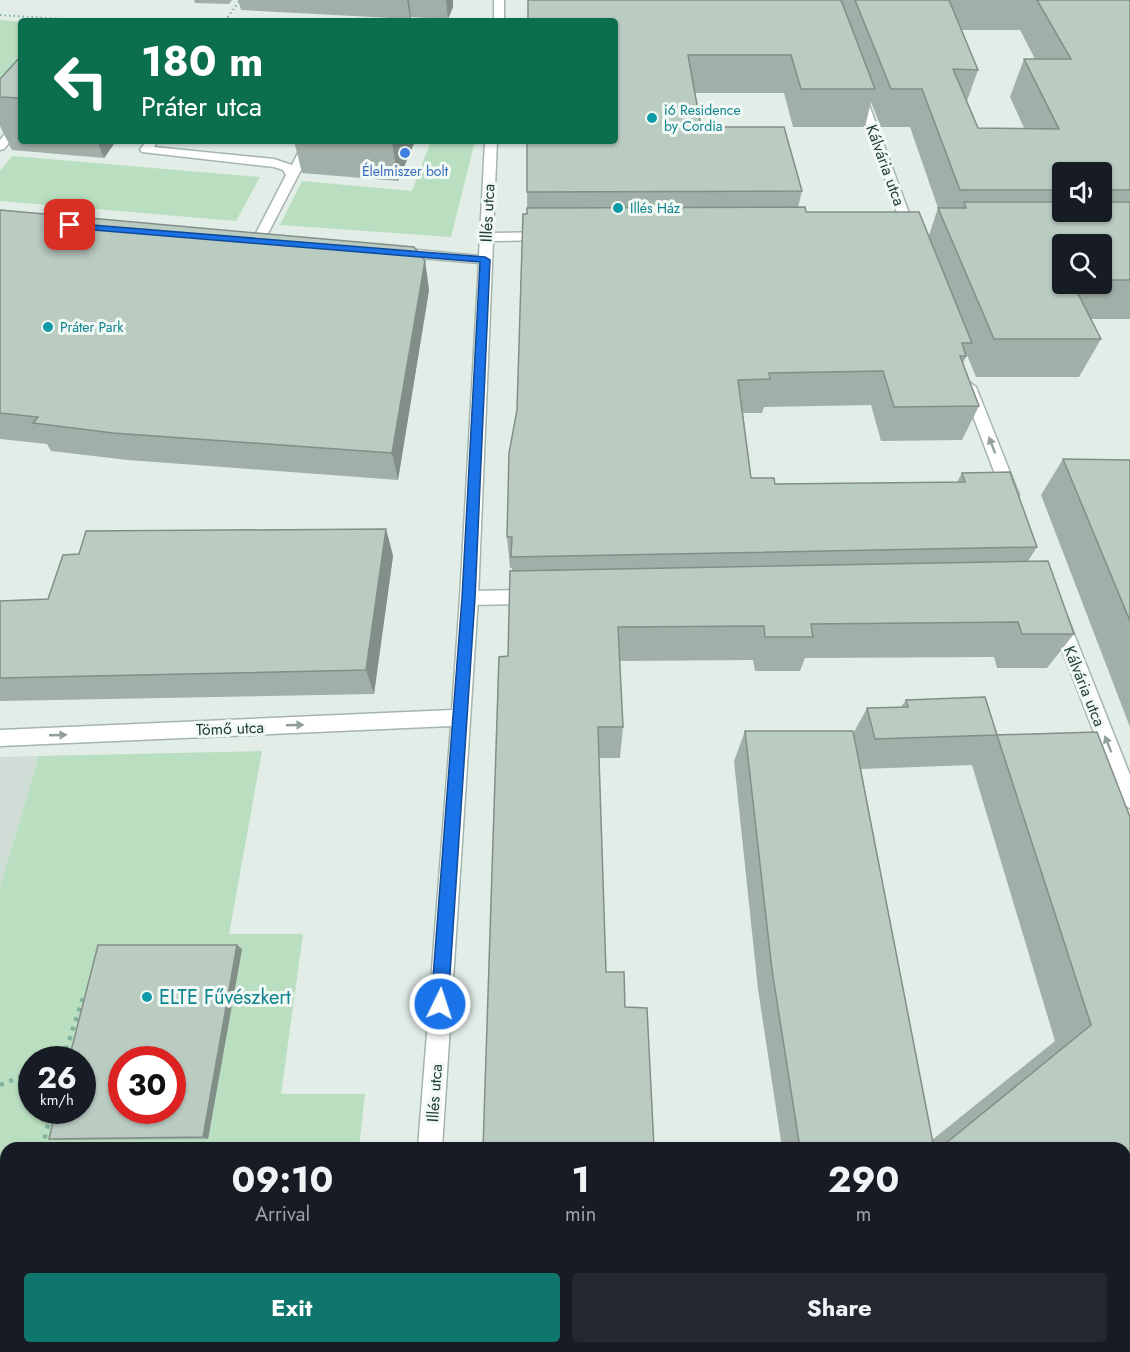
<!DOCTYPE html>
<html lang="en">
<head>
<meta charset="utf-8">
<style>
  :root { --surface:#171b24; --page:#242831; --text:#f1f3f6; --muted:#9ea1a6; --accent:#0f766e }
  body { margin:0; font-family:Jost,sans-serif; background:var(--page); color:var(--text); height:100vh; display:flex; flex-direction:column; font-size:22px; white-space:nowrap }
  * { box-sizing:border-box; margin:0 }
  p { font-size:20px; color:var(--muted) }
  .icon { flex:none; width:33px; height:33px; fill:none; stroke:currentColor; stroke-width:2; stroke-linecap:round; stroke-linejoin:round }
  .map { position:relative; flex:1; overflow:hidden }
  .side { position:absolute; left:0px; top:1142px; width:1131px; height:212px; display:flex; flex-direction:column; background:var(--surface); border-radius:18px 18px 0 0; box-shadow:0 2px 4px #0004 }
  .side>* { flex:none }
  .guide { position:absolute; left:18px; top:18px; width:600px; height:126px; border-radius:6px; box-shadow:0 2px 4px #0004; background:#0b6e4f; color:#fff; overflow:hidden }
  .buttons { position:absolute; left:1052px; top:162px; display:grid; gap:12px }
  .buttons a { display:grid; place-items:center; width:60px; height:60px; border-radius:6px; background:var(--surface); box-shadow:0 2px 4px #0004; font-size:30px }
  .speed { position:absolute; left:18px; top:1046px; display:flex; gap:12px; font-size:30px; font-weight:700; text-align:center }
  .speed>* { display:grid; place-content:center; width:78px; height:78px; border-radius:50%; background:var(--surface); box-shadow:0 2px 4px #0004; line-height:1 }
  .speed small { font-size:15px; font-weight:400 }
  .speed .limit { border:9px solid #d22; background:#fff; color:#111 }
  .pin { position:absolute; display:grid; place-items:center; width:51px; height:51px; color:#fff; margin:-26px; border-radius:12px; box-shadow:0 3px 9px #0006 }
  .me { position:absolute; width:66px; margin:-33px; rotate:4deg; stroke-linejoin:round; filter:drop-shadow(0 0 4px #0008) }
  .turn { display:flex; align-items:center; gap:21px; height:126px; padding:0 24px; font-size:27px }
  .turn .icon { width:78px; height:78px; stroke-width:2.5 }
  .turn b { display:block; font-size:42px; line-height:51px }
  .eta { display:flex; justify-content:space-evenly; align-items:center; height:102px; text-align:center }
  .eta b { font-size:36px; font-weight:700; line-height:42px }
  .action { display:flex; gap:12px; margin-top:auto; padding:12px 24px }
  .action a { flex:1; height:69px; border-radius:6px; background:var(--accent); color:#fff; font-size:24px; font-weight:700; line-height:69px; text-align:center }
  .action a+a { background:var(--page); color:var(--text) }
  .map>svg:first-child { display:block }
</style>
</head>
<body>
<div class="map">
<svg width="1130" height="1352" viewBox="0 0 1130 1352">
  <rect width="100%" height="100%" fill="#e2ede7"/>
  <path fill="#d0ddd6" d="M39,756L0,887V757Z"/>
  <g fill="#b9dfc0" fill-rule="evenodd">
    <path d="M0,20L21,22V85L0,84Z"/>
    <path d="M431,141H475L451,237L280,225L302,181L412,191Z"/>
    <path d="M12,156H13L260,177L236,221L0,201V171Z"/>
    <path d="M262,751L229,934H303L281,1094H365L359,1147L6,1148V1347H339L338,1352H0V887L39,756ZM32,1059H82V1110H32ZM122,1059H172V1110H122Z"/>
  </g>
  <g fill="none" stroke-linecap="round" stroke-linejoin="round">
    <g stroke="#a4b5ae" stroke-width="3">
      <g id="service">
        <path d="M21,118V128L4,149L0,150V140L17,119Z"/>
        <path d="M146,141H158L154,147L274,159L292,165L304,141H316L264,241L258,245L252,241L286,175L283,170L274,167L142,152L140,150Z"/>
      </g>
    </g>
    <g stroke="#a4b5ae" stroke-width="3">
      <path id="pedestrian" d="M533,590L539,592L542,597L539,602L533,604L469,605L463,603L460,598L463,593L469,591Z"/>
    </g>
    <g stroke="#a4b5ae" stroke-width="3">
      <g id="minor">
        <rect x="494" y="0" width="10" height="21"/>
        <path d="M859,88L864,91L917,235L915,238H907L905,235L854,91Z"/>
        <path d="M485,141H497L493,233L546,232L552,236L546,240L493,241L478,598L442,1148H418L451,726L0,746V730L452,710L460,598L479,263L397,256L391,252L397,248L479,256Z"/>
        <path d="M969,382L976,387L1019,495L1017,499H1005L1003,495L962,387Z"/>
        <path d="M1059,612L1065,614L1068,619L1130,775V808L1123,805L1120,799L1050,619L1053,614Z"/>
        <path d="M1130,1249V1277L1125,1279V1252Z"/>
        <rect x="403" y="1347" width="26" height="5"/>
        <path d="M1021,1347H1051L1049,1352H1019Z"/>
      </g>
    </g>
    <g stroke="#80b39e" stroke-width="2" stroke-dasharray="1.5 3" stroke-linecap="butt">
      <path d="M0,15L94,21"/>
      <path d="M225,21L240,0"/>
    </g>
    <g stroke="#80b39e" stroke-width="4.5" stroke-dasharray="4 6" stroke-linecap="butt">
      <path d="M63,1059L84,995"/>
      <path d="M0,1085L32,1072"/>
      <path d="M42,1148L52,1110"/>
      <path d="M0,1159H6"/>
      <path d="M0,1192H6"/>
      <path d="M0,1258L6,1240"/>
      <path d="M0,1325L4,1326"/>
      <path d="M146,1352L147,1347"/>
    </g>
    <use href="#service" fill="#fff" fill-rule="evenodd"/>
    <use href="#pedestrian" fill="#fff" fill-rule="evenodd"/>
    <use href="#minor" fill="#fff" fill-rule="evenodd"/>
  </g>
  <g fill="#a0afa7" fill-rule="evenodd">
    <path d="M194,0H232L229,4L195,3Z"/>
    <path d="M238,0H453V7L448,19L411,17L410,19L241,10Z"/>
    <path d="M528,0H1130V319H1091L1101,339L1079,377H976L967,355L963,363L979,406L962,440L881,441L871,405L764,407L762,413H743L751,478L775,484L957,482L962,473L1037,547L1028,561L1074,634L1047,668H997L994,657L805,658L800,671H755L753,660L620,661L623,727L620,758H599L606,972L625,1007L654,1148L508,656L512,571V568H510L507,537L517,410L527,214ZM961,30H1020L1035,59H1024L1010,97L1024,128H978L967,101L978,70ZM695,93H784L793,127H865L871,102L881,127H910L938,208L929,235L806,212L798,207L802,191L701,127ZM1062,172H1101V212H1062ZM1101,244V284H1062Z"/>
    <path d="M21,56V141H116L104,158L12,150L0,126V79Z"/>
    <path d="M294,141H415L398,181L302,173Z"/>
    <path d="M0,210L425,261L429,290L398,480L128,460L51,451L47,444L0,439Z"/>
    <path d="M1063,459L1130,460V727L1041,495Z"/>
    <path d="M386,529L393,556L374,694L0,701V601L48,599L79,554Z"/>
    <path d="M906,700L997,735L1097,732L1125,1148H782L758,989L734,761L745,731L854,732L867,708L901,707ZM972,765L1055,1041L932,1140L861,769Z"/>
    <path d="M237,945L242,949L208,1139L57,1140L49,1139Z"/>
    <path d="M666,1347H1010L1006,1352H666Z"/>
  </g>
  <g fill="#828e88">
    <path d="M407,0H409L411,17L410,19Z"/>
    <path d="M446,0H453V7L448,19Z"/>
    <path d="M97,141H116L104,158Z"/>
    <path d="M392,141H415L398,181Z"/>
    <path d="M425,261L429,290L398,480L392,453Z"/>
    <path d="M386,529L393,556L374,694L366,670Z"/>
    <path d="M237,945L242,949L208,1139L203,1137Z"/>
  </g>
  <g fill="#bacbc2" stroke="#828e88" stroke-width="1.5" fill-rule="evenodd">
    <path d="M528,0H841L875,89H801L791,55H688L701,127H784L802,191L527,192V141H615V21H528Z"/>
    <path d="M855,0H949L978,70L953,69L978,128L1059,129L1024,59H1071L1037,0H1130V190H1101V172H1062V190H960L922,89H891Z"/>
    <path d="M21,56V98L0,97V79Z"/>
    <path d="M964,202H1062V212H1101V202H1130V280H1101V244H1062V284H1073L1101,339H994L938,208H966Z"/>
    <path d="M805,207L806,212H919L972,343H962L966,356H960L979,406L894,407L883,371L769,373L770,379L738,380L751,478H774L775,484L965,482L962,473L1010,472L1037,547L511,557L512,537H507L509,453L517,410L523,214H527V208Z"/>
    <path d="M0,210L414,247L425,261L392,453L113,433L33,423L38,417L0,413Z"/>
    <path d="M1063,459L1130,460V621Z"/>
    <path d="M386,529L366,670L0,678V601L48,599L63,555L79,554L86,531Z"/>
    <path d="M1048,561L1074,634H1022L1018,622L811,624L813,637H765L764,626L618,627L623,727H598L606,972H624L625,1007L647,1008L654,1148H483L499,657L508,656L510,571Z"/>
    <path d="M985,697L997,735L875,739L867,708L908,707L906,700Z"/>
    <path d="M745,731H853L934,1148H800L772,970Z"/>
    <path d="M1097,732L1130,817V1222L1125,1228V1148H940L1091,1025L997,735Z"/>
    <path d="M98,945H237L203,1137L49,1139L56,1110H82V1059H69ZM122,1059H172V1110H122Z"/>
    <rect x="477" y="1347" width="134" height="5"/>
    <path d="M675,1347H1010L1006,1352H675Z"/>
  </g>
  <defs><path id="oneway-solid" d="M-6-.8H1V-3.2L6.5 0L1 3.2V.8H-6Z" transform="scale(1.5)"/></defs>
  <g fill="#909f9a">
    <use href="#oneway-solid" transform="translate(992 445) rotate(-111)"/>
    <use href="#oneway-solid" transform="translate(295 725) rotate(-2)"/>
    <use href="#oneway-solid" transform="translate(58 735) rotate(-2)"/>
    <use href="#oneway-solid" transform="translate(1108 744) rotate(-112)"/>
  </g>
  <path fill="#1a73e8" stroke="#114b97" stroke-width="1.5" d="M67,223L485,257L490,260L475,598L448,1004L446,1010L440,1013L434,1010L431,1004L462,598L480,262L70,228L67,227Z"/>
  <g fill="#0f9aa8" stroke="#f2f9f5" stroke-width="2">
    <circle cx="652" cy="118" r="6"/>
    <circle cx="618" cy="208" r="6"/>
    <circle cx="48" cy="327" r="6"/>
    <circle cx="147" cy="997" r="6"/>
  </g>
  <circle fill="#3f7fe0" stroke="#f2f9f5" stroke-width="2" cx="405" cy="153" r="6"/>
  <g text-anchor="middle" stroke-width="6" stroke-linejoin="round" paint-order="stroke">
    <g font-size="14" fill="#0d838f" stroke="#f2f9f5" text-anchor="start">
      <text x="664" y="115">i6 Residence<tspan x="664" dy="16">by Cordia</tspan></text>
      <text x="630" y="213">Illés Ház</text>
      <text x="60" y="332">Práter Park</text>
    </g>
    <g font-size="14" fill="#366cbe" stroke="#f2f9f5">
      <text x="405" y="176">Élelmiszer bolt</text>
    </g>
    <g font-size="16" fill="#203f34" stroke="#f2f9f5">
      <text transform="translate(886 165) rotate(70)" y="6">Kálvária utca</text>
      <text transform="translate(487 213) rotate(-87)" y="6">Illés utca</text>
      <text transform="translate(1085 686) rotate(68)" y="6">Kálvária utca</text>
      <text transform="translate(230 728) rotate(-2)" y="6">Tömő utca</text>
      <text transform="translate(434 1093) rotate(-86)" y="6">Illés utca</text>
    </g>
    <g font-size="20" fill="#0d838f" stroke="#f2f9f5" text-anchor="start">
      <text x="159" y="1004">ELTE Fűvészkert</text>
    </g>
  </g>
</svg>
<div class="buttons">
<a><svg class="icon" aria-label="sound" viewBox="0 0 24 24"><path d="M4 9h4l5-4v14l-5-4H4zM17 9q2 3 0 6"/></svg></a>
<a><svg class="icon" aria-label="search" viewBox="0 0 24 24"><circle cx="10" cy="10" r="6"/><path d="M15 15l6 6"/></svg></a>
</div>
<div class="speed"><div>26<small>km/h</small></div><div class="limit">30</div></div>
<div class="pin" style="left:70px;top:225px;background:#d93025"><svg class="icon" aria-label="arrive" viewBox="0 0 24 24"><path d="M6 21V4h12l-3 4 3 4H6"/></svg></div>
<svg class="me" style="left:440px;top:1004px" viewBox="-20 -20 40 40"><circle r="17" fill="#1a73e8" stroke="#fff" stroke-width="3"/><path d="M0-11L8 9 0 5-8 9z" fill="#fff"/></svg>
<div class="guide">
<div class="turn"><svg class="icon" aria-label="left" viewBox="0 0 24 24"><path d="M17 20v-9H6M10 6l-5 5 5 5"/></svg><div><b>180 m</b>Práter utca</div></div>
</div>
<section class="side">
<div class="eta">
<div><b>09:10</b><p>Arrival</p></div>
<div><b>1</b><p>min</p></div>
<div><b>290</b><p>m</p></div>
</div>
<div class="action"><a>Exit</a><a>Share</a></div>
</section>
</div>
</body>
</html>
